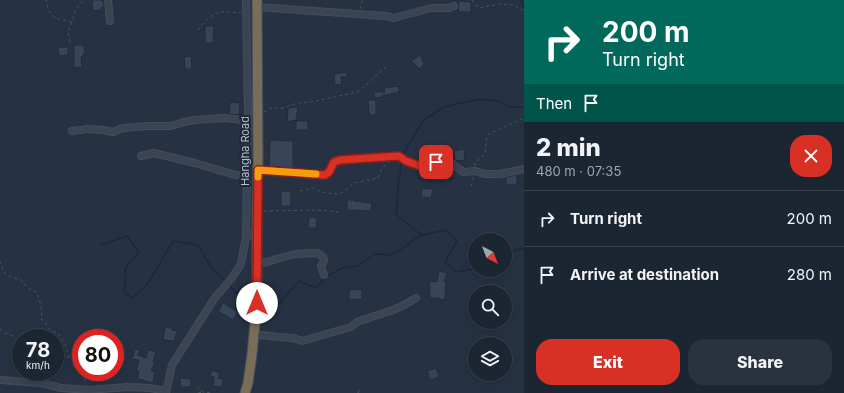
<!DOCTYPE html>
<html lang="en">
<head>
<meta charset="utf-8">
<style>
  :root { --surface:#1c2632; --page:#29323e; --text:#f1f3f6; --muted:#a0a5ac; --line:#3a434d; --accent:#d93025 }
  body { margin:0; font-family:Inter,sans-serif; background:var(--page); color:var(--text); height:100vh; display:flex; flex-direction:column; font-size:15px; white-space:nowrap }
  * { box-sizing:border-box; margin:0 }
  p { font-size:13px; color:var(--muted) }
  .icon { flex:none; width:22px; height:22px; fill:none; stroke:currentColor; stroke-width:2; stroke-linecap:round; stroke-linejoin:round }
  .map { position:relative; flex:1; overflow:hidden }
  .sheet { display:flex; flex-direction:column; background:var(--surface); width:320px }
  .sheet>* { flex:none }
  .hud { background:#00695c; color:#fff; overflow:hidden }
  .needle { width:26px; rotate:138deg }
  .fabs { position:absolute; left:468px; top:233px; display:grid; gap:8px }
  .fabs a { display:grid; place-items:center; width:44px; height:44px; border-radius:50%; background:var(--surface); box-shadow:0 2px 10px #0003,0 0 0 1px var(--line); font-size:20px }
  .speed { position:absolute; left:12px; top:329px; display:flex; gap:8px; font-size:20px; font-weight:700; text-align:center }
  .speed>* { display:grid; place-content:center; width:52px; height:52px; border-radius:50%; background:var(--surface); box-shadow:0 2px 10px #0003,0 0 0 1px var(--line); line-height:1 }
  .speed small { font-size:10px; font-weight:400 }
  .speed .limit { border:6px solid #d22; background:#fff; color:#111 }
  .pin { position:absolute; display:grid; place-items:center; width:34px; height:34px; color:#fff; margin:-17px; border-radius:8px; box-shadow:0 2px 6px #0006 }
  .me { position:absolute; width:44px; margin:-22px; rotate:0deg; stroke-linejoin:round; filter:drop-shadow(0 0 3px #0008) }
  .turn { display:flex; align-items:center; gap:14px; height:84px; padding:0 12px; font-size:18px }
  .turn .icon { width:52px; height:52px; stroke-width:2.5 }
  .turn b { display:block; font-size:28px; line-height:34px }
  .then { display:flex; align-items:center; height:38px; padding:0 12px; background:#0003; gap:8px; font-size:15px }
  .round { display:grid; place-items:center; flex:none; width:42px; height:42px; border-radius:16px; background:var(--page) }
  .overview { display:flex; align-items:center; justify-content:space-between; height:68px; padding:0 12px }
  h1 { font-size:24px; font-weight:800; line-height:30px }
  .cta { display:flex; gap:8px; margin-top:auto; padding:8px 12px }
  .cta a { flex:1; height:46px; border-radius:16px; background:var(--accent); color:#fff; font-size:16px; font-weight:800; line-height:46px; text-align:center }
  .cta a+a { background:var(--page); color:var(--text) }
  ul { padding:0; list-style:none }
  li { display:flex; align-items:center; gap:12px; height:56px; padding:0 12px; border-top:1px solid var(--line) }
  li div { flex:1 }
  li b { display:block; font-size:15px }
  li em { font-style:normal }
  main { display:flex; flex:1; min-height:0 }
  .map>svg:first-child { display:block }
</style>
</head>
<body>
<main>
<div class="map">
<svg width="524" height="393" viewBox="0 0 524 393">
  <rect width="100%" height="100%" fill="#263243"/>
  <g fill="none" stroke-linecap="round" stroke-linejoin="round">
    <g stroke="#182842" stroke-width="1.5">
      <path d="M521,0L524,7"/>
      <path d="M403,156L404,152L424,120L444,107L479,99L498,101L510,107H524"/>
      <path d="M402,161L398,186L396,214L421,235"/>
      <path d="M101,245L127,236L139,253L126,267L124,292L133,298L149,282L173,241L198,245L212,269L226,281"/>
      <path d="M505,255L507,253L524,248"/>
      <path d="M229,284C235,293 244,301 254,306"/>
      <path d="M261,310C274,312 280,302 288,293C292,289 296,285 299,281L316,288L326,277L342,268L358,266L375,254L390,255L399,251L421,235L447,230L457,241L445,262L456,272L475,269"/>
    </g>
  </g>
  <g fill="#384559" stroke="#212b3a">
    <path d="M92,0H102V1H103L104,7H102V10L93,11Z"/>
    <path d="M459,1L471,2V12H458Z"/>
    <path d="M205,26H214L213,43H205Z"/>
    <path d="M74,45H84L85,53H84V55L82,56L81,57L82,67L74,68Z"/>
    <path d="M58,47H68V55L59,56Z"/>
    <path d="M420,55L424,64L419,69L415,64H414L411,61Z"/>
    <path d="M191,56L192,69H185L184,57Z"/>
    <path d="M347,72V77H341L342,84L335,85L334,74Z"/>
    <path d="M398,86L399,92L382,96L383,97L375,98L374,92H385L384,88Z"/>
    <path d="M368,100H376V115H369Z"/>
    <path d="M230,102L240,103L239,114H242V115L229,114Z"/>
    <path d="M298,107L296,120L287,122L288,108Z"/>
    <rect x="296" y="121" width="12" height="9"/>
    <path d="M270,140L293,141V168L269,166Z"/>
    <path d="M464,149L465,160L455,161L454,151Z"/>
    <path d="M435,167L440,169L438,179L429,178L430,168Z"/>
    <path d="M517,175V184L506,185V177Z"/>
    <path d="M422,188L433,189L431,198L421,197Z"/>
    <rect x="281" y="191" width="10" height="15"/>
    <path d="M347,200H354V201L372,203L371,211L347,210Z"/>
    <path d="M309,217L317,218L316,228H308Z"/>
    <path d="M439,271L447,273L444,282H446L445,300L439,299V298H430L429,281L437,282Z"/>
    <path d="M362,289V299L349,300V290Z"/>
    <path d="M223,303L238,312L233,320L218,311Z"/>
    <path d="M165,327L172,328V330L177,331L174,342L171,340L170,341L163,339Z"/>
    <path d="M135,349L140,350L138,355L146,358L148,350L156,352L153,361L154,362V365L151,370L155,372L153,383L144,381V380L137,379L139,371H136L139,360L132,359Z"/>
    <path d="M436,368L439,377L430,380L427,371Z"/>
    <path d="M212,370L220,373L218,378L223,379L222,387L213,386L214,377L210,376Z"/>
    <path d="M180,378L191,379V387H180Z"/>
  </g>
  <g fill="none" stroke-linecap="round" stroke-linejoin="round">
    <g stroke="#444d5c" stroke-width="8">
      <g id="minor">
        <path d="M108,0L110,21"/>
        <path d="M257,7L385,16L394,18L431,8H449L454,6"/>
        <path d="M72,131L88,129L103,130L113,132L123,128L147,126H171L184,122L195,120L225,118L241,120L248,119"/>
        <path d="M141,156L154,153L195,163L235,175L247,176"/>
        <path d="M258,170L325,175L329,173L333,163L336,161L399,156L406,161L420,166L436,162L444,166L451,163L463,172L476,171L484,174H500L524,169"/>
        <path d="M246,237L248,111L246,0"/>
        <path d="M257,263L268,262L276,259L295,254L317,253L323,257L324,261L321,266L324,275"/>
        <path d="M254,336L262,335L278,337L293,338L302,341L351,327L357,322L393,310L404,305L416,298"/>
        <path d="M0,380L41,383L61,388L88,390L128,387L150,388L165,391"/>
        <path d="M166,393L172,365L214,299L231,279L241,264L246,237L257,231"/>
      </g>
    </g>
    <g stroke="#454f5d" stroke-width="11">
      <path id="highway" d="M245,393L248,383L252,354L257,303V211L258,160L257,0"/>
    </g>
    <g stroke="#41595c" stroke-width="1" stroke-dasharray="3 3" stroke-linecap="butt">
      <path d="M45,0L47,1C48,18 57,19 72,22"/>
      <path d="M472,0L473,2L479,8L500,4L514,5L524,11"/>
      <path d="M360,9L363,0"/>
      <path d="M198,30C203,23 212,13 221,12C227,12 234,12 241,13"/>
      <path d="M70,42L68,33L76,9L84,0"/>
      <path d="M264,112L271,108H284L297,103L311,102L358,92L386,67"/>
      <path d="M475,166V163L485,154L487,135L524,118"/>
      <path d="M471,186L474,176"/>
      <path d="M300,191L313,188L321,192L334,194L342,193L354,183L378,178L382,168L389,162"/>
      <path d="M264,211L316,210L340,212"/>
      <path d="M0,261L4,273L11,277L21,280L28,288L37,293L41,305L42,320L45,322L49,329L58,333L64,342L70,358"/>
      <path d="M0,329L5,333L13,336L21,343"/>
      <path d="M55,353L70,358L76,364L81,366"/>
      <path d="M84,372V376L86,385"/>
      <path d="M197,387L203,392L212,393"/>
      <path d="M198,393L203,392"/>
      <path d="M358,393L360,388"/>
    </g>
    <use href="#minor" stroke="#3a4453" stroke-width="6"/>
    <use href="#highway" stroke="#796d57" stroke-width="9"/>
  </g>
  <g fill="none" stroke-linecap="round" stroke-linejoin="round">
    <g stroke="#8d1f18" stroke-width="10">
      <path id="route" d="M257,303L258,170L325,175L329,172L334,162L340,160L399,156L406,161L420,166L436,162"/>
    </g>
    <use href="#route" stroke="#d93025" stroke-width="7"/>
    <path stroke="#f59e0b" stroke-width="7" d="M258,177V170L316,174"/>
  </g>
  <g text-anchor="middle" stroke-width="4" stroke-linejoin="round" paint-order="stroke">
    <g font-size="11" fill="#b7bfcd" stroke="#1f2938">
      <text transform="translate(245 151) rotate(-90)" y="4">Hangha Road</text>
    </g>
  </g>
</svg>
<div class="fabs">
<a><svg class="needle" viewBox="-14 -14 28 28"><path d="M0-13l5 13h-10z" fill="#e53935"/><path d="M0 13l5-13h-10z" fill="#a0a5ac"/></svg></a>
<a><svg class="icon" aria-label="search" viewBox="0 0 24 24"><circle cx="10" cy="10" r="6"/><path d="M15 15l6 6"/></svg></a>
<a><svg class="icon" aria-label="layers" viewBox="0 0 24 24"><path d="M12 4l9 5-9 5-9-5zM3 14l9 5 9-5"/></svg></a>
</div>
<div class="speed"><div>78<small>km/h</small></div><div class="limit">80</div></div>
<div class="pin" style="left:436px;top:162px;background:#d93025"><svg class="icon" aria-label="arrive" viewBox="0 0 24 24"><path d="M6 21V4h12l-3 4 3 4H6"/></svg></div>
<svg class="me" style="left:257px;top:303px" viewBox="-20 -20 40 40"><circle r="19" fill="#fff"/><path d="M0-13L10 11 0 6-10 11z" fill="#d93025"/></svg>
</div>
<section class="sheet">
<div class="hud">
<div class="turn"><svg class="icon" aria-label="right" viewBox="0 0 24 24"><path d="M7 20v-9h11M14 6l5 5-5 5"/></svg><div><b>200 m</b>Turn right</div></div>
<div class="then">Then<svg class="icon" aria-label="arrive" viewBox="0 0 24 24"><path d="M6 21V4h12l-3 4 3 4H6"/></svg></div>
</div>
<div class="overview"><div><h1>2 min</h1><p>480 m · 07:35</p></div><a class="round" style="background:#d93025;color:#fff"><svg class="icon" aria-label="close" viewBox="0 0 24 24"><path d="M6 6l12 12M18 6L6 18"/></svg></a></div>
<ul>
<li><svg class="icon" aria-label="right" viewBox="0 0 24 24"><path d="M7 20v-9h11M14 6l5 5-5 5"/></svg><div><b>Turn right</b></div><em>200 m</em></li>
<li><svg class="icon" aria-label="arrive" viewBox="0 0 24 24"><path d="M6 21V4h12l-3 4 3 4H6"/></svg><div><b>Arrive at destination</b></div><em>280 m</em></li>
</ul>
<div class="cta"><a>Exit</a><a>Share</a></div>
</section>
</main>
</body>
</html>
